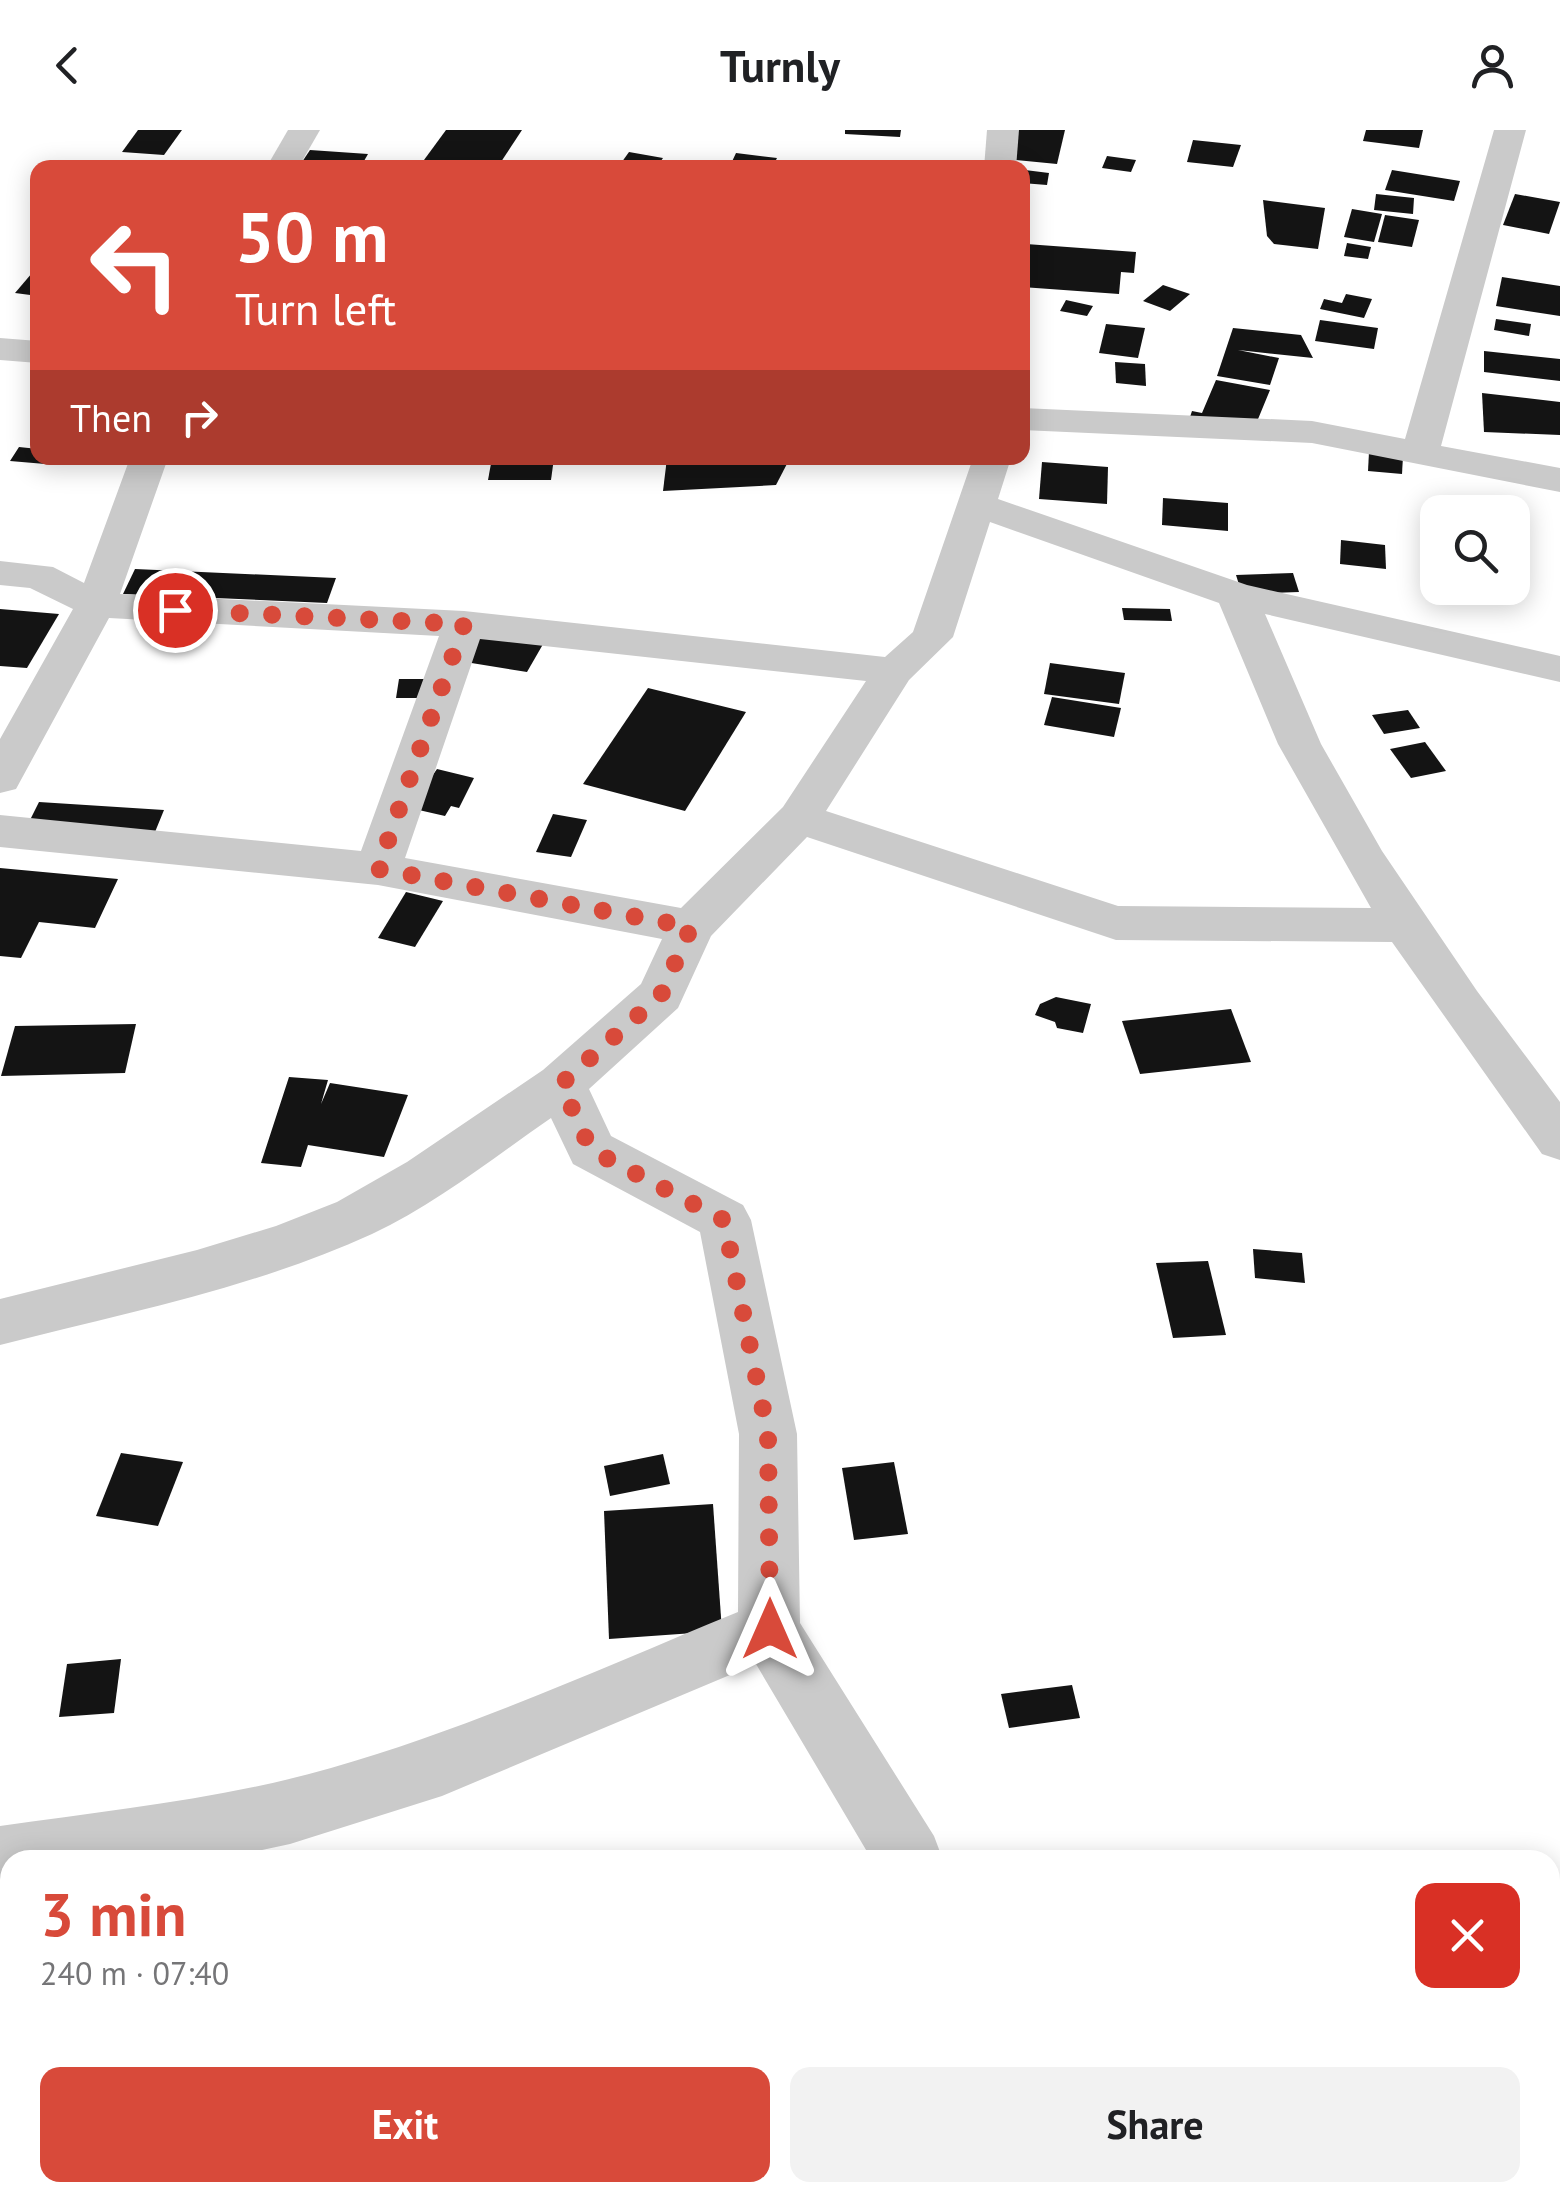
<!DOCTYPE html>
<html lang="en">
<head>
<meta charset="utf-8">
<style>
  :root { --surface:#fff; --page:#f2f2f2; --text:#202124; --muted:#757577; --accent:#d84a3a }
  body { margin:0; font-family:"PT Sans",sans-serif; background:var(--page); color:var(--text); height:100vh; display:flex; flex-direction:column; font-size:38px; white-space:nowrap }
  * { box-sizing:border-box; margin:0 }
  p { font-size:32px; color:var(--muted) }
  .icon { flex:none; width:55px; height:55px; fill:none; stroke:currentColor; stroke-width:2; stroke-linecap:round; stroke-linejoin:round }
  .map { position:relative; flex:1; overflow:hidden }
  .panel { position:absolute; left:0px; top:1720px; width:1560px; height:352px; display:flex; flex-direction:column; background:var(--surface); border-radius:30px 30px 0 0; box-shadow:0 5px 25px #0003 }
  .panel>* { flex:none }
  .top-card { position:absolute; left:30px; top:30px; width:1000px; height:305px; border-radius:20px; box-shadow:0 5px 25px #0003; background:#d84a3a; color:#fff; overflow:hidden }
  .buttons { position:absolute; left:1420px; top:365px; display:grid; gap:20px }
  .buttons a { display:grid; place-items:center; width:110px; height:110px; border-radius:20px; background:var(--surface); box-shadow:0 5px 25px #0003; font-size:50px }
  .pin { position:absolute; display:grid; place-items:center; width:85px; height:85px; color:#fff; margin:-42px; border:5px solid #fff; border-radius:50%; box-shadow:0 2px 10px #0007 }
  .me { position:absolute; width:110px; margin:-55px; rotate:0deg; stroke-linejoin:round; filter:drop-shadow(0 0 8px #0008) }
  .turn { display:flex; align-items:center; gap:35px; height:210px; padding:0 40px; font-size:45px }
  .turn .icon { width:130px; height:130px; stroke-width:2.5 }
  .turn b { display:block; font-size:70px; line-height:85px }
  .then { display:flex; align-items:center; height:95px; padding:0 40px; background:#0003; gap:20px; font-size:38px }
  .round { display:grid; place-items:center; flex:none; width:105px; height:105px; border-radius:20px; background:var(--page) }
  .summary { display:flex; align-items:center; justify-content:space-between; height:170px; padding:0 40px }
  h1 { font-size:60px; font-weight:800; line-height:75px; color:var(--accent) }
  .primary-button { display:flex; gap:20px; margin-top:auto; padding:20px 40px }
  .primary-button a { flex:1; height:115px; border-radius:20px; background:var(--accent); color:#fff; font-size:40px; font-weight:800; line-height:115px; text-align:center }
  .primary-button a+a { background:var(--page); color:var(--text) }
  header { display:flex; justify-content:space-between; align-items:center; height:130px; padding:0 40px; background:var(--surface); font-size:45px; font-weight:800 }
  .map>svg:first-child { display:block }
</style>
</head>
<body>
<header><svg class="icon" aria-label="back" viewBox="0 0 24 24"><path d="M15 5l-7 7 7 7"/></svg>Turnly<svg class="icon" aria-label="person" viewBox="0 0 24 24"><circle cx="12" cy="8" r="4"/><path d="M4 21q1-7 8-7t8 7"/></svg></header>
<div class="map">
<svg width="1560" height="2071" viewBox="0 0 1560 2071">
  <rect width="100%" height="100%" fill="#fff"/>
  <g fill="#141414">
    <path d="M138,0H182L164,25L122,22Z"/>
    <path d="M446,0H522L497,38L424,30Z"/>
    <path d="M845,0H901L900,7L845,4Z"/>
    <path d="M1012,0H1065L1057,34L1005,29Z"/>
    <path d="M1366,0H1423L1419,18L1363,11Z"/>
    <path d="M1193,10L1241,15L1233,37L1187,32Z"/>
    <path d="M310,20L368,24L360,38H298Z"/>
    <path d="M629,22L663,28L656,38L619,36Z"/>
    <path d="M736,23L777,28L772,38H729Z"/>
    <path d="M1107,26L1136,30L1131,42L1102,38Z"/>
    <path d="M558,30V38H509L510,31Z"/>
    <path d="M1025,40L1049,43L1047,55L1022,53Z"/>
    <path d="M1392,40L1460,51L1454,71L1385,60Z"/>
    <path d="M1376,64L1414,68L1413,84L1374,80Z"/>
    <path d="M1515,64L1560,72L1549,104L1503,95Z"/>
    <path d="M1263,70L1325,78L1318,119L1274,114L1267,106Z"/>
    <path d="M1352,79L1382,84L1374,112L1344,107Z"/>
    <path d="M1385,85L1419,90L1412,117L1378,112Z"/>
    <path d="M1347,113L1371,117L1368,129L1344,126Z"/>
    <path d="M1026,114L1136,122L1134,143L1121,142L1119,164L1022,157Z"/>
    <path d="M38,136V166L15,163Z"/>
    <path d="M1502,147L1560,156V186L1496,176Z"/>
    <path d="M1163,155L1190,164L1170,181L1143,171Z"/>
    <path d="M1346,164L1372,169L1364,188L1320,179L1324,169L1342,173Z"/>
    <path d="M1066,170L1093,176L1087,186L1060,181Z"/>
    <path d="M1496,189L1531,194L1529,206L1494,200Z"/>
    <path d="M1320,190L1378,198L1374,219L1315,211Z"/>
    <path d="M1106,194L1145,198L1138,228L1099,223Z"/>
    <path d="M1233,198L1301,205L1313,228L1238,220L1279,228L1270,255L1217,246Z"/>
    <path d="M1484,221L1560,229V251L1484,242Z"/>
    <path d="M1115,232L1145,234L1146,256L1116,253Z"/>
    <path d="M1216,250L1270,260L1256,294L1190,287L1192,281L1202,283Z"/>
    <path d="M1482,263L1560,272V305L1484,302Z"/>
    <path d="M19,317L38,319V328H61L57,335L10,331Z"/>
    <path d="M1369,322L1403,326L1402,344L1368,341Z"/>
    <path d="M492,328H554L551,350H488Z"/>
    <path d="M667,328H790L776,355L663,361Z"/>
    <path d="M1042,332L1108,337L1107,374L1039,369Z"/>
    <path d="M1163,368L1228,373V401L1162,395Z"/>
    <path d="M1341,410L1385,415L1386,439L1340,434Z"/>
    <path d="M135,439L336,448L327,473L123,464Z"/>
    <path d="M1293,443L1299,462L1242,464L1236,445Z"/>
    <path d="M1122,478L1170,479L1172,491L1124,490Z"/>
    <path d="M0,479L59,484L27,538L0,536Z"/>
    <path d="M472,497L546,509L527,542L453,530Z"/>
    <path d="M1050,533L1125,543L1119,574L1044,564Z"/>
    <path d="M399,549H431L429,568H396Z"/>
    <path d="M648,558L746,582L685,681L583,654Z"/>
    <path d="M1052,567L1121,578L1114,607L1044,595Z"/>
    <path d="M1408,580L1420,598L1384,604L1372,585Z"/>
    <path d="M1425,612L1446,641L1411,648L1390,619Z"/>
    <path d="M437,639L474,648L459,678L451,676L445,686L410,678Z"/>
    <path d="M39,672L164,680L155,702L28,694Z"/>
    <path d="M553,684L587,690L571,727L536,722Z"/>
    <path d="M0,738L118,749L95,798L39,792L21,828L0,826Z"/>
    <path d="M406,762L443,771L415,817L378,808Z"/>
    <path d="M1056,867L1091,874L1083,903L1057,898L1055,892L1035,885L1040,874Z"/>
    <path d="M1231,879L1251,932L1140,944L1122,891Z"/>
    <path d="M136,894L125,943L1,946L15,896Z"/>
    <path d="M289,947L328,950L321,974L330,953L408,965L384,1027L308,1015L301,1037L261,1033Z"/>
    <path d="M1253,1119L1302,1123L1305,1153L1255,1148Z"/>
    <path d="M1208,1131L1226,1205L1173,1208L1156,1133Z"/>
    <path d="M121,1323L183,1332L158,1396L96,1386Z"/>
    <path d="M663,1324L670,1354L610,1366L604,1336Z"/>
    <path d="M894,1332L908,1404L854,1410L842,1338Z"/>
    <path d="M713,1374L722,1501L609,1509L604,1381Z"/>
    <path d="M121,1529L114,1583L59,1587L67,1534Z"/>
    <path d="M1072,1555L1080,1588L1009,1598L1001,1564Z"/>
  </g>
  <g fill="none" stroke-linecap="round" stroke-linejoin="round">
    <g fill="#cacaca" fill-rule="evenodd">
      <path d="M288,0H320L298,38H266Z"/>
      <path d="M987,0H1019L1016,38H984Z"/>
      <path d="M1494,0H1526L1441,316L1560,338V362L1312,313L1022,300V278L1312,291L1405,309Z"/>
      <path d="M0,208L38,211V233L0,230Z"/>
      <path d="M130,328H168L120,464L464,481L885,527L913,502L973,328H1011L998,369L1247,455L1560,526V552L1265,484L1321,614L1382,721L1477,861L1560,972V1030L1542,1024L1392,812L1116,810L807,707L711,806L678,878L589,959L611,1006L743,1075L751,1090L797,1304L800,1493L934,1706L943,1730H872L756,1534L442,1666L290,1714L216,1730H10V1761L0,1762V1696C111,1680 223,1669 331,1638C471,1598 604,1537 738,1482L739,1304L700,1102L573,1034L551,988C493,1028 436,1074 372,1104C254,1158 125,1183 0,1215V1169L197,1120L276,1096L337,1072L407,1032L543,940L641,854L662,809L378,755L0,717V685L361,721L439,506L109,488L16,659L0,663V609L73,479L30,458L0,455V431L53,437L84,453ZM990,392L1219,473L1278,614L1371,778L1118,776L826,681L909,550L953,507ZM480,509L866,551L783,677L681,778L405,728Z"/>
      <path d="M1560,1887V1957L1550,1960V1890Z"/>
      <path d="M1006,2062H1150L1146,2071H1010Z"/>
    </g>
  </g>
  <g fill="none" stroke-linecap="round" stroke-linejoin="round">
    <path stroke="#d84a3a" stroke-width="18" stroke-dasharray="0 32.4" d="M175,480L464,494L378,739L691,797L661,865L561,954L591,1020L724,1090L768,1304L770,1499"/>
  </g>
</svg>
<div class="buttons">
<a><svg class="icon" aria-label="search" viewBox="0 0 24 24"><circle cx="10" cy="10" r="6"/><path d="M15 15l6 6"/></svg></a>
</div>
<div class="pin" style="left:175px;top:480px;background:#d93025"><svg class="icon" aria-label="arrive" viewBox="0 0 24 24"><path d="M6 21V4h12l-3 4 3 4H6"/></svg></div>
<svg class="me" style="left:770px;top:1499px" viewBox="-20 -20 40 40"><path d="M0-17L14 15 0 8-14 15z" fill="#d84a3a" stroke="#fff" stroke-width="4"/></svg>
<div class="top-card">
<div class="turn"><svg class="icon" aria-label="left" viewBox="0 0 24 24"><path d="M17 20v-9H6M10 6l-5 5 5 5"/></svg><div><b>50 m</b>Turn left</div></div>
<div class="then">Then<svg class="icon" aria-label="right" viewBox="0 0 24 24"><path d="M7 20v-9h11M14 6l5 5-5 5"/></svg></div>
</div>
<section class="panel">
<div class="summary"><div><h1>3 min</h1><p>240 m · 07:40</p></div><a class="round" style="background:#d93025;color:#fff"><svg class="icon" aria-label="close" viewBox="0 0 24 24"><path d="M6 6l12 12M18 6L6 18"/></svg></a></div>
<div class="primary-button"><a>Exit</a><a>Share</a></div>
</section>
</div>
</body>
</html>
